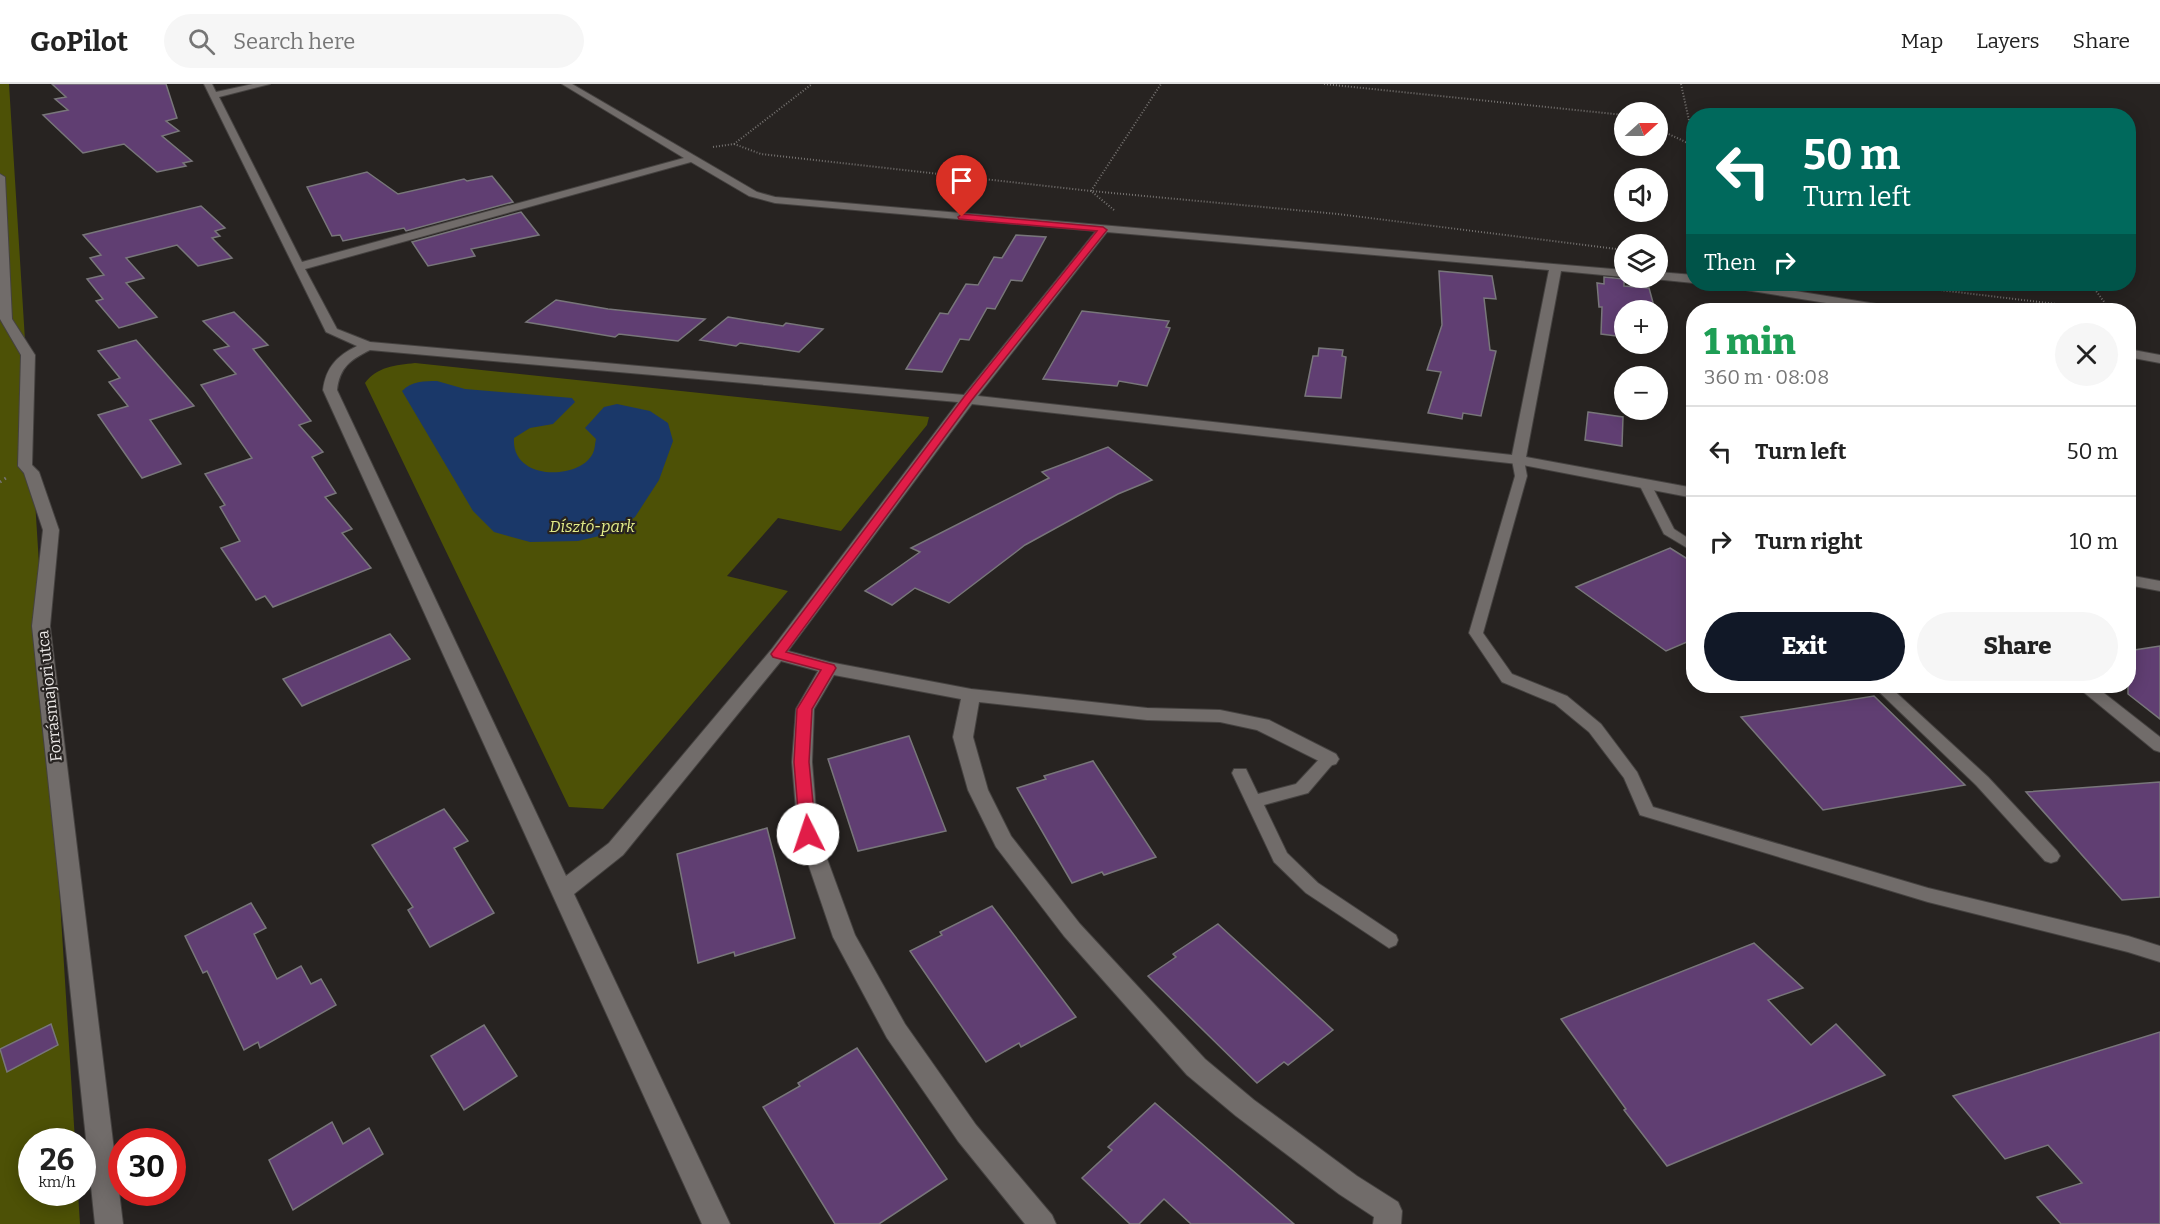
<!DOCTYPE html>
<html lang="en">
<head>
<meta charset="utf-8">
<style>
  :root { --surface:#fff; --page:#f6f6f6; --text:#222; --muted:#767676; --line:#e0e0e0; --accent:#111827 }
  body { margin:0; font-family:Bitter,serif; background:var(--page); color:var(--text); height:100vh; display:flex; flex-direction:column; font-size:22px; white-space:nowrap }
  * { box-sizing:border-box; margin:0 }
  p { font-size:20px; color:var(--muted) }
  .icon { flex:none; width:33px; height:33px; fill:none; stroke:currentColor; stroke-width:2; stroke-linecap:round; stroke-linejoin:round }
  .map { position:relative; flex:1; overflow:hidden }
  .sheet { position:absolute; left:1686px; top:219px; width:450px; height:390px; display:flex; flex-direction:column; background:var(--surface); border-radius:24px; box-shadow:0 3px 15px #0003 }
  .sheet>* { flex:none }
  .guide { position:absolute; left:1686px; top:24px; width:450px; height:183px; border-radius:24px; box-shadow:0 3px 15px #0003; background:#00695c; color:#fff; overflow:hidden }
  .needle { width:39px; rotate:69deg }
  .buttons { position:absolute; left:1614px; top:18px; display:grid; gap:12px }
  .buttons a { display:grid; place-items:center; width:54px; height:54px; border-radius:50%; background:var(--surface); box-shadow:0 3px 15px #0003; font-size:30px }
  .speed { position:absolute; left:18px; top:1044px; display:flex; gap:12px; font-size:30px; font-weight:700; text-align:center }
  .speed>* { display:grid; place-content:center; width:78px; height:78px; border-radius:50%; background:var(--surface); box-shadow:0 3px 15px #0003; line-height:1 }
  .speed small { font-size:15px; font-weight:400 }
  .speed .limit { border:9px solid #d22; background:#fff; color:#111 }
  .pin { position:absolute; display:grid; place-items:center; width:51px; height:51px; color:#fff; margin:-62px -26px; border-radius:50% 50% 50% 0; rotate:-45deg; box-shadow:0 0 6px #0007 }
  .pin .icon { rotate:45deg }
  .me { position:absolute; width:66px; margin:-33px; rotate:356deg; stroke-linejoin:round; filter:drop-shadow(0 0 4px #0008) }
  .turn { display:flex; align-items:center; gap:21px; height:126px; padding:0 18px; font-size:27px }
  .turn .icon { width:78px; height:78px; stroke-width:2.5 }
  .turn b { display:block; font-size:42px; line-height:51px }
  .then { display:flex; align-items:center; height:57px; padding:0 18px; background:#0003; gap:12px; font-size:22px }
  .round { display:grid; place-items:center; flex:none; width:63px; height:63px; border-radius:32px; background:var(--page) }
  .head { display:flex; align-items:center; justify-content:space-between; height:102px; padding:0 18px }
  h1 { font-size:36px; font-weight:800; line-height:45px; color:#1e9e55 }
  .button { display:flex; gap:12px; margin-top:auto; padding:12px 18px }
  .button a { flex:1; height:69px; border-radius:36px; background:var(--accent); color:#fff; font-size:24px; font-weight:800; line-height:69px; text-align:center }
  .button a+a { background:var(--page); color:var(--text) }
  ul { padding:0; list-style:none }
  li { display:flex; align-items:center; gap:18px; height:90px; padding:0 18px; border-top:2px solid var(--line) }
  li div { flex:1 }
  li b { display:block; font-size:22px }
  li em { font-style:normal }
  header { display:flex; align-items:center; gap:36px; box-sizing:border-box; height:84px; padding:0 30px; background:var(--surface); border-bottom:2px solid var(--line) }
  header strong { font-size:28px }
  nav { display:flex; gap:33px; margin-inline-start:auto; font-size:21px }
  .search { width:420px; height:54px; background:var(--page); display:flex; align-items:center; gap:15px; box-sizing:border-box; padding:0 21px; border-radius:33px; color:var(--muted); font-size:22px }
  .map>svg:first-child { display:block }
</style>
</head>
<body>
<header>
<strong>GoPilot</strong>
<div class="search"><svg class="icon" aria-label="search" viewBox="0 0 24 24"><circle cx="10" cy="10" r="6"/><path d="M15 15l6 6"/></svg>Search here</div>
<nav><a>Map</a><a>Layers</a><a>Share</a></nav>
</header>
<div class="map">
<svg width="2160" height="1140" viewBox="0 0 2160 1140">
  <rect width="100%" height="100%" fill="#272321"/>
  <g fill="#4d5106">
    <path d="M0,0H9L75,1057L32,1058V1108L78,1109L80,1140H0Z"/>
    <path d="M415,279L929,333L927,341L841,447L778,434L727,492L788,507L603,725L569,723L365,299C376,283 396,281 415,279Z"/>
  </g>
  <path fill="#1a3869" d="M437,297L465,305L572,314L575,318L553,340L530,344L514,354C511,398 581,396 593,369C595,365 595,359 596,355L585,344L604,323L617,320L650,327L668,339L673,357L659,396L635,433L612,449L578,457L530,458L494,448L473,427L402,307C411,297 425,297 437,297Z"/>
  <g fill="#603e72" stroke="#78767a" stroke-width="1.5">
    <path d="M52,0H166L177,34L166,37L179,47L162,52L192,77L183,79L186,82L157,88L124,60L83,69L43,31L68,26L55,15L66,13Z"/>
    <path d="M367,88L398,110L464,95L467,97L492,92L513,118L406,147L404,144L343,157L340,151L332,152L307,103Z"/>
    <path d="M201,122L225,144L215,147L220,152L212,154L232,174L198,182L177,161L126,174L144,194L126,199L157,233L119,244L96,217L103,215L87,195L104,191L90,174L101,171L83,151Z"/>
    <path d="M521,128L539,151L471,165L475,172L428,182L412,158Z"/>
    <path d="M1016,151L1046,153L1022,197L1011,196L995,225L987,224L969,256L960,255L942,288L906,285L940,229L948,230L966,200L978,201L994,173L1002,174Z"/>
    <path d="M1439,187L1492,192L1496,215L1484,214L1490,266L1496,267L1481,332L1463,329L1462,335L1428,329L1441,288L1427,286L1442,241Z"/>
    <path d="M1604,193L1624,195V202L1649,204L1655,226L1624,225V253L1601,250L1602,223H1599L1597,199L1604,200Z"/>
    <path d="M556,216L608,225L705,235L678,257L619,250L615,253L526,238Z"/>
    <path d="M1082,227L1169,237L1166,243L1170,244L1147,302L1119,297L1117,302L1043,295Z"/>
    <path d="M234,228L268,261L253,265L311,337L299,341L323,368L312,373L336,409L325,413L352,445L342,449L371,484L273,523L265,512L256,516L221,464L240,457L220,423L225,421L205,390L252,374L201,301L236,290L214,266L229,262L203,237Z"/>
    <path d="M728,233L783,242L786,239L823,245L799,268L740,259L736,262L700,256Z"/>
    <path d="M136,256L194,322L150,336L181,380L142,394L98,331L128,322L109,298L120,294L98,267Z"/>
    <path d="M1319,264L1343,266L1342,272L1346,273L1341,314L1305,312L1313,272H1318Z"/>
    <path d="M1588,328L1623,333L1622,362L1585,356Z"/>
    <path d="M1108,363L1152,396L1118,410L1025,461L949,519L915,504L892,521L865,507L920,468L911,464L1049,394L1042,388Z"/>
    <path d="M1670,464L1694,479V555L1666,567L1576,503Z"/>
    <path d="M390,550L410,575L302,622L283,595Z"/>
    <path d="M2160,562V635L2128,610V567Z"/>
    <path d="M1874,612L1965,701L1823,726L1741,633Z"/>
    <path d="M909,652L946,747L858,767L828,675Z"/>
    <path d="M1093,677L1156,773L1104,791L1102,788L1072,799L1017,704L1046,695L1044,692Z"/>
    <path d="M2160,698V813L2122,816L2026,708Z"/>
    <path d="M444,725L468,757L454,764L494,829L430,863L408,826L413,823L372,761Z"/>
    <path d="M767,744L795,854L735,872L734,868L698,879L677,770Z"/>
    <path d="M251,819L266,844L254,850L277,895L301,882L311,900L321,895L336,921L260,964L258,958L244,966L207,887L203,889L185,852Z"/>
    <path d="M992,822L1076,933L1021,963L1019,959L986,978L910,867L942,851L940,848Z"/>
    <path d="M1218,840L1333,946L1288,981L1284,978L1257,999L1148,892L1176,873L1173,870Z"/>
    <path d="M1754,859L1803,904L1768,916L1811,961L1836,940L1885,991L1667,1082L1624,1026L1626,1025L1561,935Z"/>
    <path d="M51,940L58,961L7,988L0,965Z"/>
    <path d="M484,941L517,992L464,1026L431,972Z"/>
    <path d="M2160,948V1140H2061L2037,1113L2082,1099L2048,1061L2005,1075L1953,1012Z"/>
    <path d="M857,964L947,1095L879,1140H835L763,1023L800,1002L798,999Z"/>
    <path d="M1155,1019L1294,1140H1191L1164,1115L1139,1140H1130L1082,1094L1112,1066L1108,1063Z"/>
    <path d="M332,1038L343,1060L369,1044L383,1070L293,1126L269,1076Z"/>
  </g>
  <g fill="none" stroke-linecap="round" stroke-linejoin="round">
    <g stroke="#454240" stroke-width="2">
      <g id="lane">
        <path d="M1518,372L1524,376L1527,392L1483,549L1512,590L1567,612L1601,640L1637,688L1653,723L1928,804L2128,852L2160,862V878L2128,868L1928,818L1640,731L1624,694L1589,648L1555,620L1502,598L1469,549L1515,392L1512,376Z"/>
        <path d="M1645,396L1651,400L1674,445L1694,458V468L1664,450L1639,400Z"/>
        <path d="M1873,602H1889L1988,693L2057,767L2060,772L2057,777L2051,779L2045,777L1976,701Z"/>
        <path d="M2079,602H2095L2160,653V668L2154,666L2081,606Z"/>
        <path d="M1329,669L1335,671L1337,675L1308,709L1264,721L1287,769L1318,799L1396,851L1398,856L1396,861L1389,864L1306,809L1274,778L1232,689L1234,685H1246L1258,710L1296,700L1323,671Z"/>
      </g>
    </g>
    <g stroke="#454240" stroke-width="2">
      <g id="street">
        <path d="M204,0H212L216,8L253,0H270L219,13L302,178L684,74L562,0H572L757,108L775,113L1624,186V193L1561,187L1526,373L1694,404V414L1518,380L972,320L788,567L829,578L971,605L1147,624L1220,626L1269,636L1336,670L1339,675L1336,680L1329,682L1257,646L1220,638L1147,636L979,618L973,653L988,706L1011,752L1080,840L1205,975L1254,1016L1357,1092L1398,1118L1402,1127L1401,1140H1373L1374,1133L1339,1110L1236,1032L1187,991L1064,852L996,763L968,706L953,653L961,615L834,591L814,625L812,678L818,750L855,851L905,940L976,1041L1052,1131L1056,1140H1025L958,1057L887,954L833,853L798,750L792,678L796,625L818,587L781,577L623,771L574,810L730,1140H702L323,306C326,283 337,272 357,262L326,248ZM691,78L749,112L775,119L1096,147L964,311L370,258L337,245L305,185ZM1107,148L1549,186L1512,371L978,312ZM370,266L958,318L771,566L609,759L566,792L337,306C340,283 350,276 370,266Z"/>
        <path d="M0,90L5,93L12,235L35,271L32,381L39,388L59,446L50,542L123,1140H95L32,542L43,446L24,389L18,382L21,271L0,235Z"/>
        <path d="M1658,188L1694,191V199L1654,195L1658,194Z"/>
        <path d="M1727,200H1752L1889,222L1895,226H1870L1733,204Z"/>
        <path d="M2128,265L2160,271V279L2128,273Z"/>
        <path d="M2128,491L2160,497V507L2128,501Z"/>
      </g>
    </g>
    <g stroke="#767371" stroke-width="2" stroke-dasharray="1 2" stroke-linecap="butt">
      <path d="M1324,0L1624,31"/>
      <path d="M1681,0L1694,59"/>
      <path d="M1658,45L1694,62"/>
      <path d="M734,60L761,70L1091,107L1338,130L1624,166"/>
      <path d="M713,63L734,60L812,0"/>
      <path d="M1114,126L1091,107L1161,0"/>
      <path d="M1890,200L2106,226"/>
      <path d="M2091,200L2110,226"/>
    </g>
    <path stroke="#767371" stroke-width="3" stroke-dasharray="1.5 4" stroke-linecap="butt" d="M0,398L9,392"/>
    <use href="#lane" fill="#716c6a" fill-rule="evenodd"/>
    <use href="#street" fill="#716c6a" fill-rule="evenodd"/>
  </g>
  <path fill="#e11d48" stroke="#92132f" stroke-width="1.5" d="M962,130L1103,143L1107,146L971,317L786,568L834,581L836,584L812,625L809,678L816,750L813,754H802L800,750L794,678L797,625L821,586L773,573L771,570L964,313L1097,147L959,135L958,133Z"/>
  <g text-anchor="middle" stroke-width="4.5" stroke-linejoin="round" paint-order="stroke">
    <g font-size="16" font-style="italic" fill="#e3ec89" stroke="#272321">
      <text x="592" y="448">Dísztó-park</text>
    </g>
    <g font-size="16" fill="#ebe8e7" stroke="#272321">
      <text transform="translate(49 612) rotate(-96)" y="6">Forrásmajori utca</text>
    </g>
  </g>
</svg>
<div class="buttons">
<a><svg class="needle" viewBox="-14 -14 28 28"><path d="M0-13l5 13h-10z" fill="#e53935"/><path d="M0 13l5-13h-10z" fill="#767676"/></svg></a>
<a><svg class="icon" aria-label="sound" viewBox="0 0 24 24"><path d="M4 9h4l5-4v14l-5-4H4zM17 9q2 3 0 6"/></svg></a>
<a><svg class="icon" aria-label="layers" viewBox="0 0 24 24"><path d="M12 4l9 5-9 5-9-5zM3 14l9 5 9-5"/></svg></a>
<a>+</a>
<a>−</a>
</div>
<div class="speed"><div>26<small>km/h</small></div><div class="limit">30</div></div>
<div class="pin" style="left:962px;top:133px;background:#d93025"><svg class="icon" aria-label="arrive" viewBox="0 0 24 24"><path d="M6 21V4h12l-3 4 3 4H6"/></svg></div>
<svg class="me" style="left:808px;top:750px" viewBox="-20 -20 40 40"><circle r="19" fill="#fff"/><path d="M0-13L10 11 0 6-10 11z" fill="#e11d48"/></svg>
<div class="guide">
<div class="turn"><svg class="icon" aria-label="left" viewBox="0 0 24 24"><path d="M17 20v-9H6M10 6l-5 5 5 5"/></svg><div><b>50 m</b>Turn left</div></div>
<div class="then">Then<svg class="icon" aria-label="right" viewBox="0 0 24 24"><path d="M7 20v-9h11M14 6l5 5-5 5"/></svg></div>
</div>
<section class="sheet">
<div class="head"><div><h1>1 min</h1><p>360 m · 08:08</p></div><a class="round"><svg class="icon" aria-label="close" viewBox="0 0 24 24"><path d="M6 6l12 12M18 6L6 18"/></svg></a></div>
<ul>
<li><svg class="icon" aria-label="left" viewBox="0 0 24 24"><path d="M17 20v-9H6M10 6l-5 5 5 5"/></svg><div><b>Turn left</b></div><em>50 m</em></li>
<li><svg class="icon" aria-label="right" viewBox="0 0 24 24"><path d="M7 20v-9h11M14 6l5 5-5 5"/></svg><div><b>Turn right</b></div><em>10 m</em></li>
</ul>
<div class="button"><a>Exit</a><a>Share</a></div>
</section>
</div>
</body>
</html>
